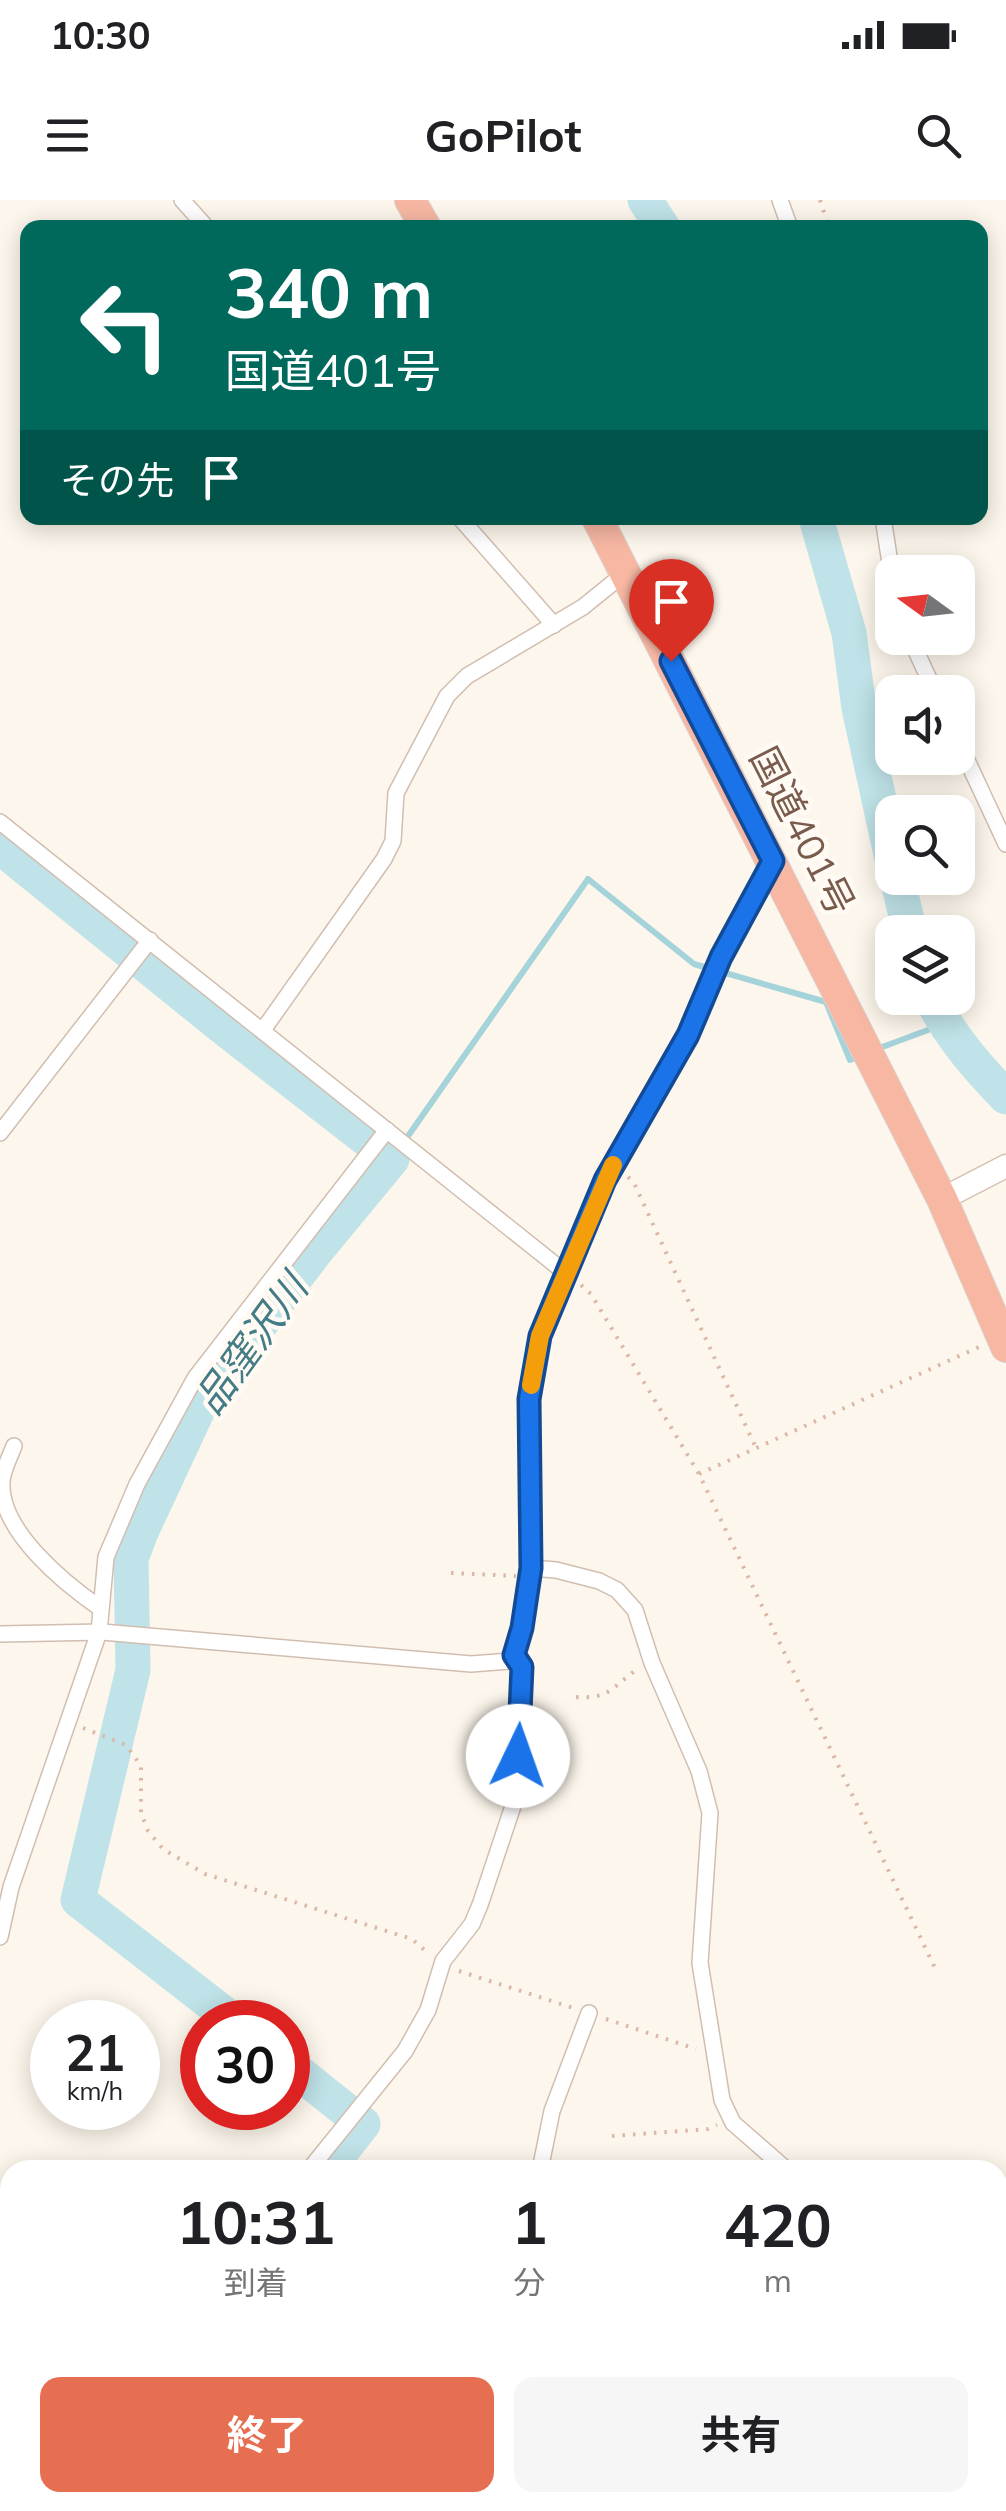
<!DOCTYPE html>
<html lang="ja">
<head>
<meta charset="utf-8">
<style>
  :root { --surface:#fff; --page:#f6f6f6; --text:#202124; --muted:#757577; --accent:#e76f51 }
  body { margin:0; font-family:Mulish,"Noto Sans JP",sans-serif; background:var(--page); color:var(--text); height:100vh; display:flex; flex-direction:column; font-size:38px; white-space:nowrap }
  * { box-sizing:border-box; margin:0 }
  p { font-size:32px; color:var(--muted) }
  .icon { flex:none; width:55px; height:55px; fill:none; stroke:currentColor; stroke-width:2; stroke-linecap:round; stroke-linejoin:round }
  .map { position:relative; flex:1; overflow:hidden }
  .details { position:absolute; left:0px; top:1960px; width:1008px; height:352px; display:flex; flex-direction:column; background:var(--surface); border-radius:30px 30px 0 0; box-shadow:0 5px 25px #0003 }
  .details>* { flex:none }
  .banner { position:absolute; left:20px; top:20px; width:968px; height:305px; border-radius:20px; box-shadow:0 5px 25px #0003; background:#00695c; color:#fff; overflow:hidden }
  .needle { width:65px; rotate:285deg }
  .fabs { position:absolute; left:875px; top:355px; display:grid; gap:20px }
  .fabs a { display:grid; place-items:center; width:100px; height:100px; border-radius:20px; background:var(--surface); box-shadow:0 5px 25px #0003; font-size:50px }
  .speed { position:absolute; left:30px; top:1800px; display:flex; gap:20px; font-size:50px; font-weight:700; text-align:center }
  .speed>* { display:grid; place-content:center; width:130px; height:130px; border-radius:50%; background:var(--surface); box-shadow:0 5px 25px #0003; line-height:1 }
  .speed small { font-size:25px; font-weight:400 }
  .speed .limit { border:15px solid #d22; background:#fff; color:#111 }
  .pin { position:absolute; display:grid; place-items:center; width:85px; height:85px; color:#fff; margin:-102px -42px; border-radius:50% 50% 50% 0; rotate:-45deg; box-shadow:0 0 10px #0007 }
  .pin .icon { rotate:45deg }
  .me { position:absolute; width:110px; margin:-55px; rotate:3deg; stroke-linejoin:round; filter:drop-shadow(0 0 8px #0008) }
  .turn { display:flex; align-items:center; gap:35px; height:210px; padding:0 40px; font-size:45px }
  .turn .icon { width:130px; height:130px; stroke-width:2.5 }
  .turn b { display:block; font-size:70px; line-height:85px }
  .then { display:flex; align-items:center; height:95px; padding:0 40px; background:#0003; gap:20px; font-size:38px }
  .eta { display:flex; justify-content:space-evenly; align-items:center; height:170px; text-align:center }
  .eta b { font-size:60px; font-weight:700; line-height:70px }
  .button { display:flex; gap:20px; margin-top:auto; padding:20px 40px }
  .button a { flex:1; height:115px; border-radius:20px; background:var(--accent); color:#fff; font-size:40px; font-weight:700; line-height:115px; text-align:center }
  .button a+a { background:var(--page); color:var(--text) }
  .status { display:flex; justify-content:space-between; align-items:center; height:70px; padding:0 50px; background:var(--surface); direction:ltr }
  .status svg { height:28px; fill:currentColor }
  header { display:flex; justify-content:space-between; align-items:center; height:130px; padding:0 40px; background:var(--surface); font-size:45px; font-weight:700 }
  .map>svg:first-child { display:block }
</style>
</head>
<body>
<div class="status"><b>10:30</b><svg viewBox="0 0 49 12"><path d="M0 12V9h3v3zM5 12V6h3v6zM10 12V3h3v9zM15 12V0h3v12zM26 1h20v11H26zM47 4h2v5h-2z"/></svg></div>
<header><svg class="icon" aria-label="menu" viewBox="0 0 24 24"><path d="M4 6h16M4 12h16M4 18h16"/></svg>GoPilot<svg class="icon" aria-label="search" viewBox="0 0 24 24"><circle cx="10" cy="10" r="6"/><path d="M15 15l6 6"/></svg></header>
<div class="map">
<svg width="1006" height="2311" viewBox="0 0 1006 2311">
  <rect width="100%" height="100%" fill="#fdf6ec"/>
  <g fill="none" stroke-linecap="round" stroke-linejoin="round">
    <g stroke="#a5d3da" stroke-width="6">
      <path d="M877,849L944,824"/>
      <path d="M392,959L588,679L694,764L826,802L850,860L860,856"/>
    </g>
    <g stroke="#bfe3e8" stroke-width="35">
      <path d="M645,0L663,28"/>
      <path d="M816,318L849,433L859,508L892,659"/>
      <path d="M0,647L220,825L392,959L316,1051L202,1201L141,1332L131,1359L133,1470L78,1700L235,1822"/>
      <path d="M897,678L910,732"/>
      <path d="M931,798C950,836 976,866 1006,897"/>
      <path d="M288,1864L363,1924L327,1970"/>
      <path d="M62,2311L68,2302"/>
    </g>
    <g stroke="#d1beb0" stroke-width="18">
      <g id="street">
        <path d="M182,0L207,28"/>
        <path d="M780,0L790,28"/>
        <path d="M460,318L554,425"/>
        <path d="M883,318L892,376"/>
        <path d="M910,438L935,492"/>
        <path d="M958,541L1006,644"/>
        <path d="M0,622L567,1074"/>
        <path d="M263,830L384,659L393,641L396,593L447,496L467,476L583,407L625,373"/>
        <path d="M0,933L150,740"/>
        <path d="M14,1246C10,1257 2,1271 2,1283C0,1331 64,1383 100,1408"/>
        <path d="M531,1368L556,1370L599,1381L617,1390L635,1410L652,1463L699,1571L710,1613L700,1763L722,1900L733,1923L787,1970"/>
        <path d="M0,1434L102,1432L471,1464L511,1461L522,1428L531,1368L529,1199L540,1136L605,980L688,835L721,757L773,661"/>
        <path d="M0,1737L11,1687L99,1432L106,1357L137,1284L195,1178L387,930"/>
        <path d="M309,1970L405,1851L428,1810L443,1761L472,1724L480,1705L521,1582L518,1533L523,1467L514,1455"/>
        <path d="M540,1970L552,1911L589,1813"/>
        <path d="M998,2081H1006"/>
        <path d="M998,2241L1006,2247"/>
        <path d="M998,2295L1006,2277"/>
        <path d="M733,2302L767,2311"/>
        <path d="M33,2311L40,2302"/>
        <path d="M454,2311L461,2302"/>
        <path d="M815,2311L834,2306L841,2311"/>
        <path d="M936,2311L939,2302"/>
        <path d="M985,2311L990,2302"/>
      </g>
    </g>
    <g stroke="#d6c0b0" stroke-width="25">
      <path id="secondary" d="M942,999L1006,966"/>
    </g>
    <g stroke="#dad1cd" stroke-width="32">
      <g id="highway">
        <path d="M410,0L426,28"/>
        <path d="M597,318L942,999L1006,1147"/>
      </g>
    </g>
    <g stroke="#d9b8a5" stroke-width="4" stroke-dasharray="2.5 8" stroke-linecap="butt">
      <path d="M820,0L829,28"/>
      <path d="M628,977L634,983L756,1248"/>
      <path d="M581,1085L591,1094L699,1274L935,1768"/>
      <path d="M699,1274L979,1147"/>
      <path d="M451,1373L516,1376"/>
      <path d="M576,1497C610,1499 611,1488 636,1470"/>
      <path d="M83,1528L126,1545L141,1566V1613L148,1631L163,1649L205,1674L412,1739L429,1754"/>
      <path d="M459,1771L573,1808"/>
      <path d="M606,1819L696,1849"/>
      <path d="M612,1936L708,1929L717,1925"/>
    </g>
    <use href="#street" stroke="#fff" stroke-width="15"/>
    <use href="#secondary" stroke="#fff" stroke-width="22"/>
    <use href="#highway" stroke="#f7b7a3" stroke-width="30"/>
  </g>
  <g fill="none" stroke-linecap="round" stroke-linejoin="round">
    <g stroke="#114b97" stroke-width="25">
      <path id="route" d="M518,1556L522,1467L514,1455L522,1428L531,1368L529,1199L540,1136L605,980L688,835L721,757L773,661L671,461"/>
    </g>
    <use href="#route" stroke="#1a73e8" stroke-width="18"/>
    <path stroke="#f59e0b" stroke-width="18" d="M531,1185L540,1136L613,965"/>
  </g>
  <g text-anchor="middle" stroke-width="9" stroke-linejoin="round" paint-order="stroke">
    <g font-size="38" fill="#7a5c4d" stroke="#fffaf3">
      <text transform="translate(802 631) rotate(63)" y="13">国道401号</text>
    </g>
    <g font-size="40" font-style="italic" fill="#437c86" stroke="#fffaf3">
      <text transform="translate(251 1144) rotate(-54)" y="14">品窪沢川</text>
    </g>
  </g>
</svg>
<div class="fabs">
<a><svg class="needle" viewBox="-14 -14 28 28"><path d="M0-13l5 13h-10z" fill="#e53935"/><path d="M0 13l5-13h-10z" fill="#757577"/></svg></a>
<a><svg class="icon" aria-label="sound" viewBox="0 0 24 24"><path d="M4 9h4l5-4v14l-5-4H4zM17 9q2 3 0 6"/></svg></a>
<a><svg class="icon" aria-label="search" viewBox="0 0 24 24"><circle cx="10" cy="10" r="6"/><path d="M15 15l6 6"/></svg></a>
<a><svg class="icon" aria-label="layers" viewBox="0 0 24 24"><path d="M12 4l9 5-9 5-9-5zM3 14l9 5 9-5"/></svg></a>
</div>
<div class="speed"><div>21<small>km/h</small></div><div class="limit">30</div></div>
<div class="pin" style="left:671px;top:461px;background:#d93025"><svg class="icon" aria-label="arrive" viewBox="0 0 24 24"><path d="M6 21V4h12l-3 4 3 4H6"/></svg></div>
<svg class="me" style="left:518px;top:1556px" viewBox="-20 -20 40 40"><circle r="19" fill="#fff"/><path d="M0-13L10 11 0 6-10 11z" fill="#1a73e8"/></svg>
<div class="banner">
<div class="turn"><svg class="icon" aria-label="left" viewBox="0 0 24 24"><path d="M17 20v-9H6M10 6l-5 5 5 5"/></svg><div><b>340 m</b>国道401号</div></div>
<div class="then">その先<svg class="icon" aria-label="arrive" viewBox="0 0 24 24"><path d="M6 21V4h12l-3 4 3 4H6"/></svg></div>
</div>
<section class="details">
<div class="eta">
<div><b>10:31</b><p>到着</p></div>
<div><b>1</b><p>分</p></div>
<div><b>420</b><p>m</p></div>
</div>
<div class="button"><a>終了</a><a>共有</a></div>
</section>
</div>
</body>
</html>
